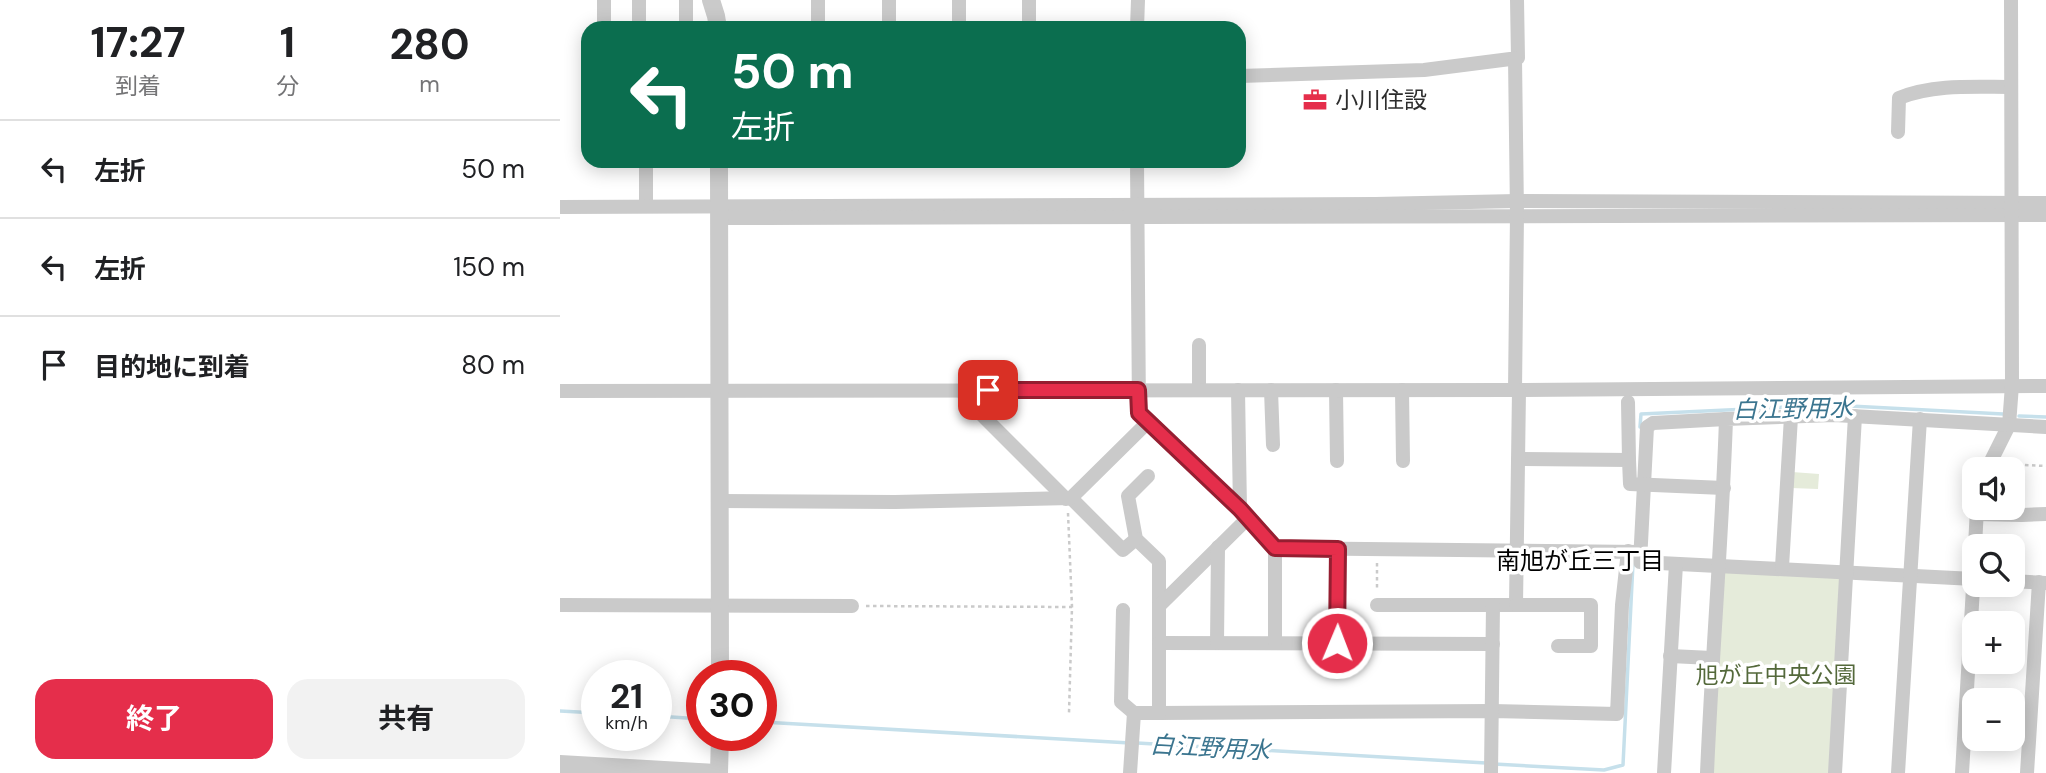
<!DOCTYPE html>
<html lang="ja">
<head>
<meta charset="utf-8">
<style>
  :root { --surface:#fff; --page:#f2f2f2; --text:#202124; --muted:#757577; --line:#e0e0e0; --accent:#e52e4b }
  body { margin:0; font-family:"DM Sans","Noto Sans JP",sans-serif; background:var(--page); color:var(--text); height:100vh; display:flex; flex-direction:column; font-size:26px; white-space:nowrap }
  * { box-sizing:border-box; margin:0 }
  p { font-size:23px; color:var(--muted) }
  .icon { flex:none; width:38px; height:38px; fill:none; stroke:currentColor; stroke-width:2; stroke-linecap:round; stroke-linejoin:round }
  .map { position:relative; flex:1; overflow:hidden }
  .panel { display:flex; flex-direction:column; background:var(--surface); width:560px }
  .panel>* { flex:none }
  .guide { position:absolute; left:21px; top:21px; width:665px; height:147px; border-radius:21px; box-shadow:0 4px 18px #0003; background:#0b6e4f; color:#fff; overflow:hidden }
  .fabs { position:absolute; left:1402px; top:457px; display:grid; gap:14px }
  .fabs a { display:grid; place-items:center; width:63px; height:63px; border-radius:14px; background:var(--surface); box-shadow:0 4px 18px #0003; font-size:35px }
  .speed { position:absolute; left:21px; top:660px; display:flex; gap:14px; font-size:35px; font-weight:700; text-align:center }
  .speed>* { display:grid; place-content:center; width:91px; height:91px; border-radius:50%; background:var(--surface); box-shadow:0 4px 18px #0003; line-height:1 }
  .speed small { font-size:18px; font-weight:400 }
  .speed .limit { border:10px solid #d22; background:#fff; color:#111 }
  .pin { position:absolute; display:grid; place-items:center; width:60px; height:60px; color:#fff; margin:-30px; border-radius:14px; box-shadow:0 4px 10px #0006 }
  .me { position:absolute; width:77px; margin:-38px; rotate:1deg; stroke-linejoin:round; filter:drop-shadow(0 0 5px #0008) }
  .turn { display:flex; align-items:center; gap:24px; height:147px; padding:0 35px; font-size:32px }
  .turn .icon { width:91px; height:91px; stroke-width:2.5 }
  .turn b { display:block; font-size:49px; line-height:60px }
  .eta { display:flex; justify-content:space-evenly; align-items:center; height:119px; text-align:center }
  .eta b { font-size:42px; font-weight:700; line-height:49px }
  .cta { display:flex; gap:14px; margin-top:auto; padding:14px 35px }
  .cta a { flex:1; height:80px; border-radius:21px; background:var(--accent); color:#fff; font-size:28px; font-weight:700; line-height:80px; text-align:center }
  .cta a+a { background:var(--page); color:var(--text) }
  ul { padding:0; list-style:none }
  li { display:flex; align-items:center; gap:21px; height:98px; padding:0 35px; border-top:2px solid var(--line) }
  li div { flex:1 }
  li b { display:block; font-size:26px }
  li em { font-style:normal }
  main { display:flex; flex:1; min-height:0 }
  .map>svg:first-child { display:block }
</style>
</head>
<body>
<main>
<section class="panel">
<div class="eta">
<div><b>17:27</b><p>到着</p></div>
<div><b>1</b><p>分</p></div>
<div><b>280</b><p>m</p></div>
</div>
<ul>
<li><svg class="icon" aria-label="left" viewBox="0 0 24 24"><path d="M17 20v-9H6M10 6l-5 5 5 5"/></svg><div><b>左折</b></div><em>50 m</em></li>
<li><svg class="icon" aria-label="left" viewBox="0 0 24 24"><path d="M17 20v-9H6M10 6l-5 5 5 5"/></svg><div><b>左折</b></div><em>150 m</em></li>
<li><svg class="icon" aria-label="arrive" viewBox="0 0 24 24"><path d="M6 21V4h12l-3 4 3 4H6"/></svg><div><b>目的地に到着</b></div><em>80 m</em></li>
</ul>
<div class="cta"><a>終了</a><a>共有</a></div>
</section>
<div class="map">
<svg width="1486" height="773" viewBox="0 0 1486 773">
  <rect width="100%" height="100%" fill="#fff"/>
  <g fill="#e5ebda">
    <path d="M1232,472L1259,474L1258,489L1231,488Z"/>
    <path d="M1170,570L1277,576L1281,580L1270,773H1153L1163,574Z"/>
  </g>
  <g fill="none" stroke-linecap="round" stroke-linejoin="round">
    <g stroke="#c6e0eb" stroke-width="3.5">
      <path d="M1459,416L1486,417"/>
      <path d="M1080,427L1081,414L1271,405L1443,414"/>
      <path d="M0,711L37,713"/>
      <path d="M96,716L142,719"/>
      <path d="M201,722L570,743"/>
      <path d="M577,743L926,763"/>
      <path d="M934,764L1044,770L1063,765L1073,563"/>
    </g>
    <g stroke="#cacaca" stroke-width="2.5" stroke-dasharray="3.5 3.5" stroke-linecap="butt">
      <path d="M1444,464L1486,466"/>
      <path d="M508,513L512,607L509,713"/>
      <path d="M817,563V591"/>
      <path d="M306,606L512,607"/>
    </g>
    <g stroke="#cacaca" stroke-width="14">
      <path d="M44,0V28"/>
      <path d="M79,0V28"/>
      <path d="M126,0V28"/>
      <path d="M258,0V28"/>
      <path d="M399,0V28"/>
      <path d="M469,0V28"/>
      <path d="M329,28V0"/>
      <path d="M577,28L578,0"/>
      <path d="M679,76L864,70L958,58L957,0"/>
      <path d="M1338,132L1339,98C1374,84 1414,87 1451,87"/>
      <path d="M86,161V206"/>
      <path d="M577,161L579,413L680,509L715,548L1080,552"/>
      <path d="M0,207L815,204L957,201L1486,203"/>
      <path d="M159,218L1486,215"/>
      <path d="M639,345V390"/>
      <path d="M403,390L405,398L506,499"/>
      <path d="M678,390L680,509"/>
      <path d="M711,390L713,445"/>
      <path d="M776,390L777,461"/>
      <path d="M842,390L843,461"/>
      <path d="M955,390L957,214L955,58"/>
      <path d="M0,391L959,390L1486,386"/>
      <path d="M1068,402L1069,460"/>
      <path d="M1166,419L1093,423L1087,427L1080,562L1414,579"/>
      <path d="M958,459L1069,460L1070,484L1164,488"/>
      <path d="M1427,469L1449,425L1452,385L1451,0"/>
      <path d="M588,476L568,496L576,539L599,561V606"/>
      <path d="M511,498L563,550L576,539"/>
      <path d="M159,501L335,502L511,498L588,422"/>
      <path d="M1416,514L1462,515L1486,514"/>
      <path d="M688,518L599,606V713L932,711L1057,714L1062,605L1068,551"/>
      <path d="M1415,546L1417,508"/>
      <path d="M1222,567L1231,417"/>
      <path d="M1452,581L1486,583"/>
      <path d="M0,605L292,606"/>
      <path d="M817,605H956L959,390"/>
      <path d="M956,605H1031V646H998"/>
      <path d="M563,610L561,702L574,713"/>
      <path d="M599,643L933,644"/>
      <path d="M657,643L658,547"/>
      <path d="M715,643V548"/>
      <path d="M777,643L778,549"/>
      <path d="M1110,656L1152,658"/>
      <path d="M570,773L574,713H599"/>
      <path d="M931,773L933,605"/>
      <path d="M1104,773L1116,564"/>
      <path d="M1147,773C1152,655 1162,538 1166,419L1274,415L1486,427"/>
      <path d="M1275,773L1295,416"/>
      <path d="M1338,773L1360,419"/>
      <path d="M1402,773L1414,571"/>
      <path d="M1467,773L1479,582"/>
    </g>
    <g stroke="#cacaca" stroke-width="18">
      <path d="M151,0L156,16L158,28"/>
      <path d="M159,161L160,676"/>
      <path d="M0,764L156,773"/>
      <path d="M159,773L160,735"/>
    </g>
  </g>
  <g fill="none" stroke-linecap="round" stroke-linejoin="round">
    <g stroke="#951e31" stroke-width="18">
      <path id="route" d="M428,390H578L579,413L680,509L715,548L778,549L777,643"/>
    </g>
    <use href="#route" stroke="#e52e4b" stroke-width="12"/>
  </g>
  <defs>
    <g id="office-bare" transform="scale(1.89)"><path d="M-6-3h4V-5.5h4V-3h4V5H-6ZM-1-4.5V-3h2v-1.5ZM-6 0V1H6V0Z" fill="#e52e4b" stroke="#fff" stroke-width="2.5" paint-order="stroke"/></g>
  </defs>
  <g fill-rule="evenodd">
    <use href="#office-bare" x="755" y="100"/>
  </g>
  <g text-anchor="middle" stroke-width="7" stroke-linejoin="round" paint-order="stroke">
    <g font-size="23" fill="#2d2d2d" stroke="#fff" text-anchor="start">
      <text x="775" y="108">小川住設</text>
    </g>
    <g font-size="23" fill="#54693b" stroke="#fff">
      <text x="1216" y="683">旭が丘中央公園</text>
    </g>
    <g font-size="24" font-style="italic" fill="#3b758f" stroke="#fff">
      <text transform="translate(1233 409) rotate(-1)" y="8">白江野用水</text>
      <text transform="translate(650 748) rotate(3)" y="8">白江野用水</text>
    </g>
    <g font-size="24" fill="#000" stroke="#fff">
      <text x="1020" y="569">南旭が丘三丁目</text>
    </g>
  </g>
</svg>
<div class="fabs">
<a><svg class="icon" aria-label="sound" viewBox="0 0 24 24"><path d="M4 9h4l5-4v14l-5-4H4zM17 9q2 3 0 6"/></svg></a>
<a><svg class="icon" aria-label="search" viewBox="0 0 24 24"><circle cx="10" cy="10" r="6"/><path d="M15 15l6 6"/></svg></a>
<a>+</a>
<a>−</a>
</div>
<div class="speed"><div>21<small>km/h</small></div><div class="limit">30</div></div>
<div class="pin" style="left:428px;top:390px;background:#d93025"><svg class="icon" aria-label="arrive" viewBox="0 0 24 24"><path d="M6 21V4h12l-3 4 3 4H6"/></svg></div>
<svg class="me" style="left:777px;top:643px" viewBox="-20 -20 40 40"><circle r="17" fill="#e52e4b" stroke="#fff" stroke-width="3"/><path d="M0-11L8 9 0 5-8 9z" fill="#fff"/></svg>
<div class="guide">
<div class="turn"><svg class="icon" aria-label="left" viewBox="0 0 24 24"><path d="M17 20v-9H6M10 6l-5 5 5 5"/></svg><div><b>50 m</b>左折</div></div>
</div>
</div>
</main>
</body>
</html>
